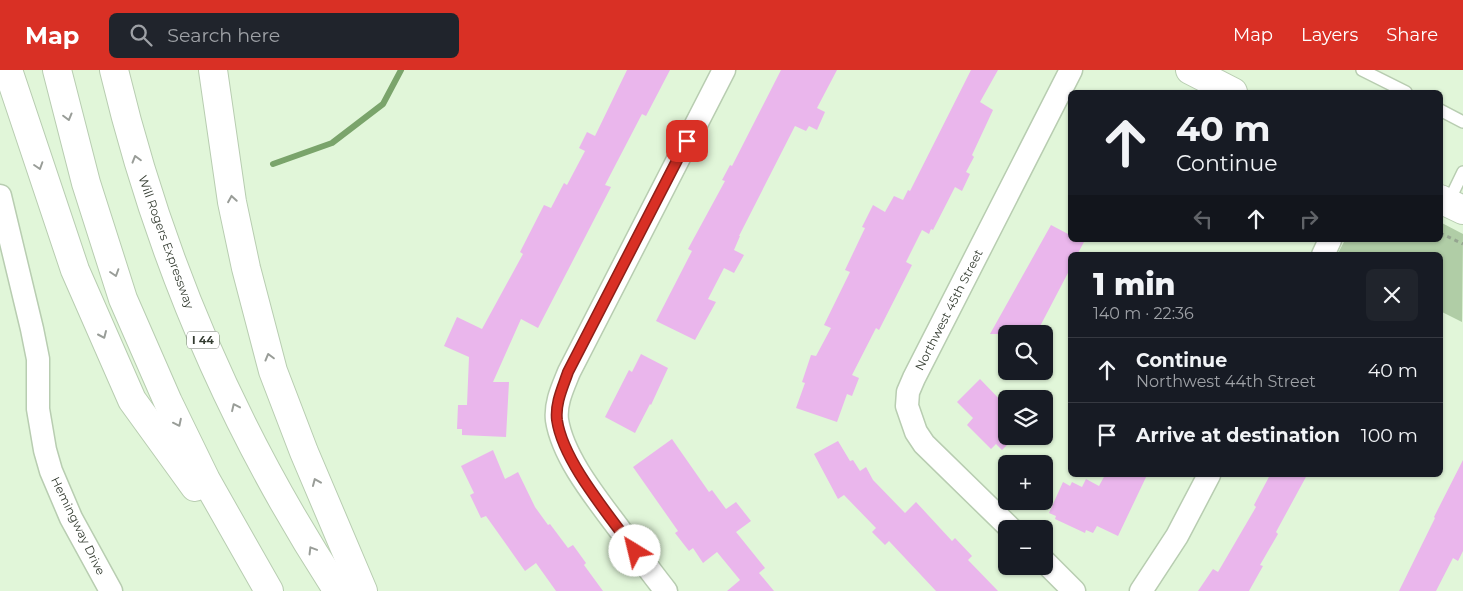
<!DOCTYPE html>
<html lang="en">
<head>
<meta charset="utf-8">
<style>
  :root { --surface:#171b24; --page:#20242c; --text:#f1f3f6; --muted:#9ea1a6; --line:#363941; --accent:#d93025 }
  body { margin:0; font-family:Montserrat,sans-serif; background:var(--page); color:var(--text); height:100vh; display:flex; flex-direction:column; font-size:19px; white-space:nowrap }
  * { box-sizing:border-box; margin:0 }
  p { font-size:16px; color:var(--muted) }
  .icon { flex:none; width:28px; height:28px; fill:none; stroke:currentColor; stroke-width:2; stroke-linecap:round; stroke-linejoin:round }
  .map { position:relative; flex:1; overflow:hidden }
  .sheet { position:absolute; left:1068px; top:182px; width:375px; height:225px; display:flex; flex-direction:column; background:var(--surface); border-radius:8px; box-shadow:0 1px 4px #0004 }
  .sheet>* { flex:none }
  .top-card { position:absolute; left:1068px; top:20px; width:375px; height:152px; border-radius:8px; box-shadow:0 1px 4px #0004; background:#171b24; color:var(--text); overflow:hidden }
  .buttons { position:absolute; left:998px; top:255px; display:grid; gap:10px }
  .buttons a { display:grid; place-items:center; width:55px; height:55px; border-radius:8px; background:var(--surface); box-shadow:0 1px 4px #0004; font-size:25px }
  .pin { position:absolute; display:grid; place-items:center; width:42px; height:42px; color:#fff; margin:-21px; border-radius:10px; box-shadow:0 2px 8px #0006 }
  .me { position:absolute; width:55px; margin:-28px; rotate:324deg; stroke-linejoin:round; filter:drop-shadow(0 0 4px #0008) }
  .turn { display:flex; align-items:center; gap:18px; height:105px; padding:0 25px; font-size:22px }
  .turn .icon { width:65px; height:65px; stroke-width:2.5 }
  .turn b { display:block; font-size:35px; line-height:42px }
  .lanes { display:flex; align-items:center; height:48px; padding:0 25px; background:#0003; justify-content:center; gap:25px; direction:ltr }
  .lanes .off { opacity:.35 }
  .round { display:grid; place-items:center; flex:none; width:52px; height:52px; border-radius:8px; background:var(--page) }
  .summary { display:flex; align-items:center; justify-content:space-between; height:85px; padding:0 25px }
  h1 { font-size:30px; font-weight:800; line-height:38px }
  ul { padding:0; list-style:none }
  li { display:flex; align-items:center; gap:15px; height:65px; padding:0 25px; border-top:1px solid var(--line) }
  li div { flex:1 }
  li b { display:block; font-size:19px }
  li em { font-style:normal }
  header { display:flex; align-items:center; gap:30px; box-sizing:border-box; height:70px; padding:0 25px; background:var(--accent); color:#fff }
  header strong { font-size:24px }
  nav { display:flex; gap:28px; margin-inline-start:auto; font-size:18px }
  .search { width:350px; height:45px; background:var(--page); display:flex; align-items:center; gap:12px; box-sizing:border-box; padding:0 18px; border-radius:8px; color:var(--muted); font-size:19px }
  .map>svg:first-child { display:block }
</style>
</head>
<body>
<header>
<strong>Map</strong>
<div class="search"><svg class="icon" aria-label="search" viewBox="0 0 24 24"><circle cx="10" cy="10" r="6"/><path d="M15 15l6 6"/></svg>Search here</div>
<nav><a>Map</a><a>Layers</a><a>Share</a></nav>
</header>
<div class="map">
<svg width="1463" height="521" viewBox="0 0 1463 521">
  <rect width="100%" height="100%" fill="#e1f6d9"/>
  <path fill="#b0cda6" d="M1440,152L1463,164L1462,252L1440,241V185H1337L1345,170H1440Z"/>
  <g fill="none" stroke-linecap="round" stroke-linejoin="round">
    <path stroke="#7aa46b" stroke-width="6" d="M273,94L332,73L383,34L401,0"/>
  </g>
  <g fill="#eab6ec">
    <path d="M627,0H670L646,46L642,44L605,115L611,117L538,258L521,249L493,312H509L506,367L462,365V359H457L458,335H467L469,287L444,276L457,247L482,259L523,184L520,182L544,135L551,138L564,113L567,115L585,81L579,78L587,62L595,66Z"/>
    <path d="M781,0H837L817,38L825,42L817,60L809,56L806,61L795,56L739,166H740L734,180L744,185L734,203L724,198L708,229L716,232L695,270L656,251L692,181L688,179L725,111L722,110L730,95L732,96Z"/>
    <path d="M971,0H998L980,32L993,40L972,85L974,87L966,102L970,104L962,121L955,117L933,160L931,159L929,164L922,160L906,192L912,195L879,260L876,258L852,305L859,308L852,326L847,324L837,352L796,338L805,313L802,312L811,285L816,286L831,258L824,255L850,202L845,200L865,158L862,157L873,135L885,142L894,126L903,130L908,120L910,121Z"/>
    <path d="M1051,155L1070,165V170H1085L1077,185H1070V199L1036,264H990Z"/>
    <path d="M641,284L668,298L651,335L650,334L635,363L605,347L629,300L632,302Z"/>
    <path d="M980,309L1006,336V366L1014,368L1002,380L996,374L991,379L967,355L973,348L957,332Z"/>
    <path d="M672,369L709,422L712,420L726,439L736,432L751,451L736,462L765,498L759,503L774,521H727L740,510L717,482L703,493L693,478L689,481L675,463L678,461L633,397Z"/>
    <path d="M838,371L850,391L853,390L860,401L866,397L873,410L905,443L916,432L952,471L955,468L972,486L968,490L998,521H936L889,471L885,475L872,462L876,458L844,425L838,429L814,384Z"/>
    <path d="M493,380L505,409L518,402L535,437L548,455L550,454L568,478L573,475L586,493L584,495L603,521H556L536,493L525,501L486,446L481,448L470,425L474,423L461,396Z"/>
    <path d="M1463,390V481L1458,491L1453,488L1436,521H1399L1435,448L1434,447Z"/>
    <path d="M1105,405H1147L1118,466L1097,456L1093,463L1086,460L1085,463L1055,449L1056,446L1049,443L1063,412L1070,416L1072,412L1082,417L1086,409L1099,416Z"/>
    <path d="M1270,405H1307L1276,462L1278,464L1260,495L1263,496L1249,521H1198L1213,499L1218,502L1256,437L1254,435Z"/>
  </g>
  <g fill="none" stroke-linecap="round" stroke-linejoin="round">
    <g stroke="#b8cdb1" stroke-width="14">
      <g id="lane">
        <path d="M1362,0L1406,22"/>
        <path d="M1440,40L1463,52"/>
        <path d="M1448,133L1463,102"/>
      </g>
    </g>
    <g stroke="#b8cdb1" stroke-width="25">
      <g id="street">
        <path d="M0,126L32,259L38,289V339L45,380L51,401L71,448L111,521"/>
        <path d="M1323,185L1330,170"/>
        <path d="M1011,459L924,374L916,362L907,336L908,322L914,308L1071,0"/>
        <path d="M1044,491L1074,521"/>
        <path d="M666,521C650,501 635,480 620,460C597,429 563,388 557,350C555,333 563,317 569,302L724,0"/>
        <path d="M1141,521L1177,466L1209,405"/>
      </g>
    </g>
    <g stroke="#b8cdb1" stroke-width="30">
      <g id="secondary">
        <path d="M1190,0L1233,22"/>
        <path d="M1440,129L1463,140"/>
      </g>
    </g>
    <g stroke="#b8cdb1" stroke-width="30">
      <g id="highway">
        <path d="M8,0L75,200L132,330L195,417"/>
        <path d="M57,0L86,113L123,229L168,332L206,410L269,521"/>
        <path d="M114,0C158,185 234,362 338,521"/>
        <path d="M213,0L232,132L246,198L273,301L304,382L363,521"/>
      </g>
    </g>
    <path stroke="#95a590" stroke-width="3" stroke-dasharray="4 4" stroke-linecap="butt" d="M1440,163L1463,174"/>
    <use href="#lane" stroke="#fff" stroke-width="11"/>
    <use href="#street" stroke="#fff" stroke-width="22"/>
    <use href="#secondary" stroke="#fff" stroke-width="28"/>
    <use href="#highway" stroke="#fff" stroke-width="28"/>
  </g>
  <defs><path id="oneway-chevron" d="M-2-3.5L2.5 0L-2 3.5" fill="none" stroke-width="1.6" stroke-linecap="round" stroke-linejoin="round" transform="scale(1.25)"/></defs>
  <g stroke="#999d98">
    <use href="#oneway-chevron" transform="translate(68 47) rotate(75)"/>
    <use href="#oneway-chevron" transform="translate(136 89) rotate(-106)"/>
    <use href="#oneway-chevron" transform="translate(39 96) rotate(72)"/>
    <use href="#oneway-chevron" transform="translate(232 129) rotate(-99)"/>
    <use href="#oneway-chevron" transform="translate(115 203) rotate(72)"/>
    <use href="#oneway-chevron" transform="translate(103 265) rotate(66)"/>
    <use href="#oneway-chevron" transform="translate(269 287) rotate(-105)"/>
    <use href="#oneway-chevron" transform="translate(235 337) rotate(-115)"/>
    <use href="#oneway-chevron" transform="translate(178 353) rotate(64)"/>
    <use href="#oneway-chevron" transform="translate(316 412) rotate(-113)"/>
    <use href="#oneway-chevron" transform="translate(312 480) rotate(-121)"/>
  </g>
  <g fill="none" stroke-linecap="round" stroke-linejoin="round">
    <g stroke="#8d1f18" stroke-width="12">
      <path id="route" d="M635,481C610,446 563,392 557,350C555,333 563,317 568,302L687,71"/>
    </g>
    <use href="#route" stroke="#d93025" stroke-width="9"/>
  </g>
  <g text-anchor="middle" stroke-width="4" stroke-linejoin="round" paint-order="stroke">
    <rect fill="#fff" stroke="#70766e" stroke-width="1" x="187" y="261.5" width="32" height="17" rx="4"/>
    <g font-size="11" font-weight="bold" fill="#333b30">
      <text x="203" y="274">I 44</text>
    </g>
    <g font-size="12" fill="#333b30" stroke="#fff">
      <text transform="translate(166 172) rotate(70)" y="4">Will Rogers Expressway</text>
      <text transform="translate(949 240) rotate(-63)" y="4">Northwest 45th Street</text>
      <text transform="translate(78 456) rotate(64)" y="4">Hemingway Drive</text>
    </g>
  </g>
</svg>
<div class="buttons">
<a><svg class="icon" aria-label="search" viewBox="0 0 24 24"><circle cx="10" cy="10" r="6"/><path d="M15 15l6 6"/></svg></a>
<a><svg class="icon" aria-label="layers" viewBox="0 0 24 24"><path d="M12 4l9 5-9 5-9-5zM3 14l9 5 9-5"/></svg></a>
<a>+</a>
<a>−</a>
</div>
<div class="pin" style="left:687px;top:71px;background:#d93025"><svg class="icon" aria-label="arrive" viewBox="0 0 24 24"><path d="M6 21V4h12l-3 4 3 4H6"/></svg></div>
<svg class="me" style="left:635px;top:481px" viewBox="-20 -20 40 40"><circle r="19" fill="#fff"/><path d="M0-13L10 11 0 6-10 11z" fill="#d93025"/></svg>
<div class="top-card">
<div class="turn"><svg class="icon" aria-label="ahead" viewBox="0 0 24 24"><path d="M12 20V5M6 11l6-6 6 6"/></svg><div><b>40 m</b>Continue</div></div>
<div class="lanes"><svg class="icon off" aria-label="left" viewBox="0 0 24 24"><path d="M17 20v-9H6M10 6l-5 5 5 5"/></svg><svg class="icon" aria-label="ahead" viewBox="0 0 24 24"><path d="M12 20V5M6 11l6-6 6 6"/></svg><svg class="icon off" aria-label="right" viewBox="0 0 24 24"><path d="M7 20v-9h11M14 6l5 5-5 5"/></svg></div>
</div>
<section class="sheet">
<div class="summary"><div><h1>1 min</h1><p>140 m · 22:36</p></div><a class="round"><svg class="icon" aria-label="close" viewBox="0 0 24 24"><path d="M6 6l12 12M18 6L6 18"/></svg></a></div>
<ul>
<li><svg class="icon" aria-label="ahead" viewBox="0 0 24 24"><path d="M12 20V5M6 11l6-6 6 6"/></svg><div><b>Continue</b><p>Northwest 44th Street</p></div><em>40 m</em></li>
<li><svg class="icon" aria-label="arrive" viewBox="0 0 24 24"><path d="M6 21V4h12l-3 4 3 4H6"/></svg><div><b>Arrive at destination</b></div><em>100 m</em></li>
</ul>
</section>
</div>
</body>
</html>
